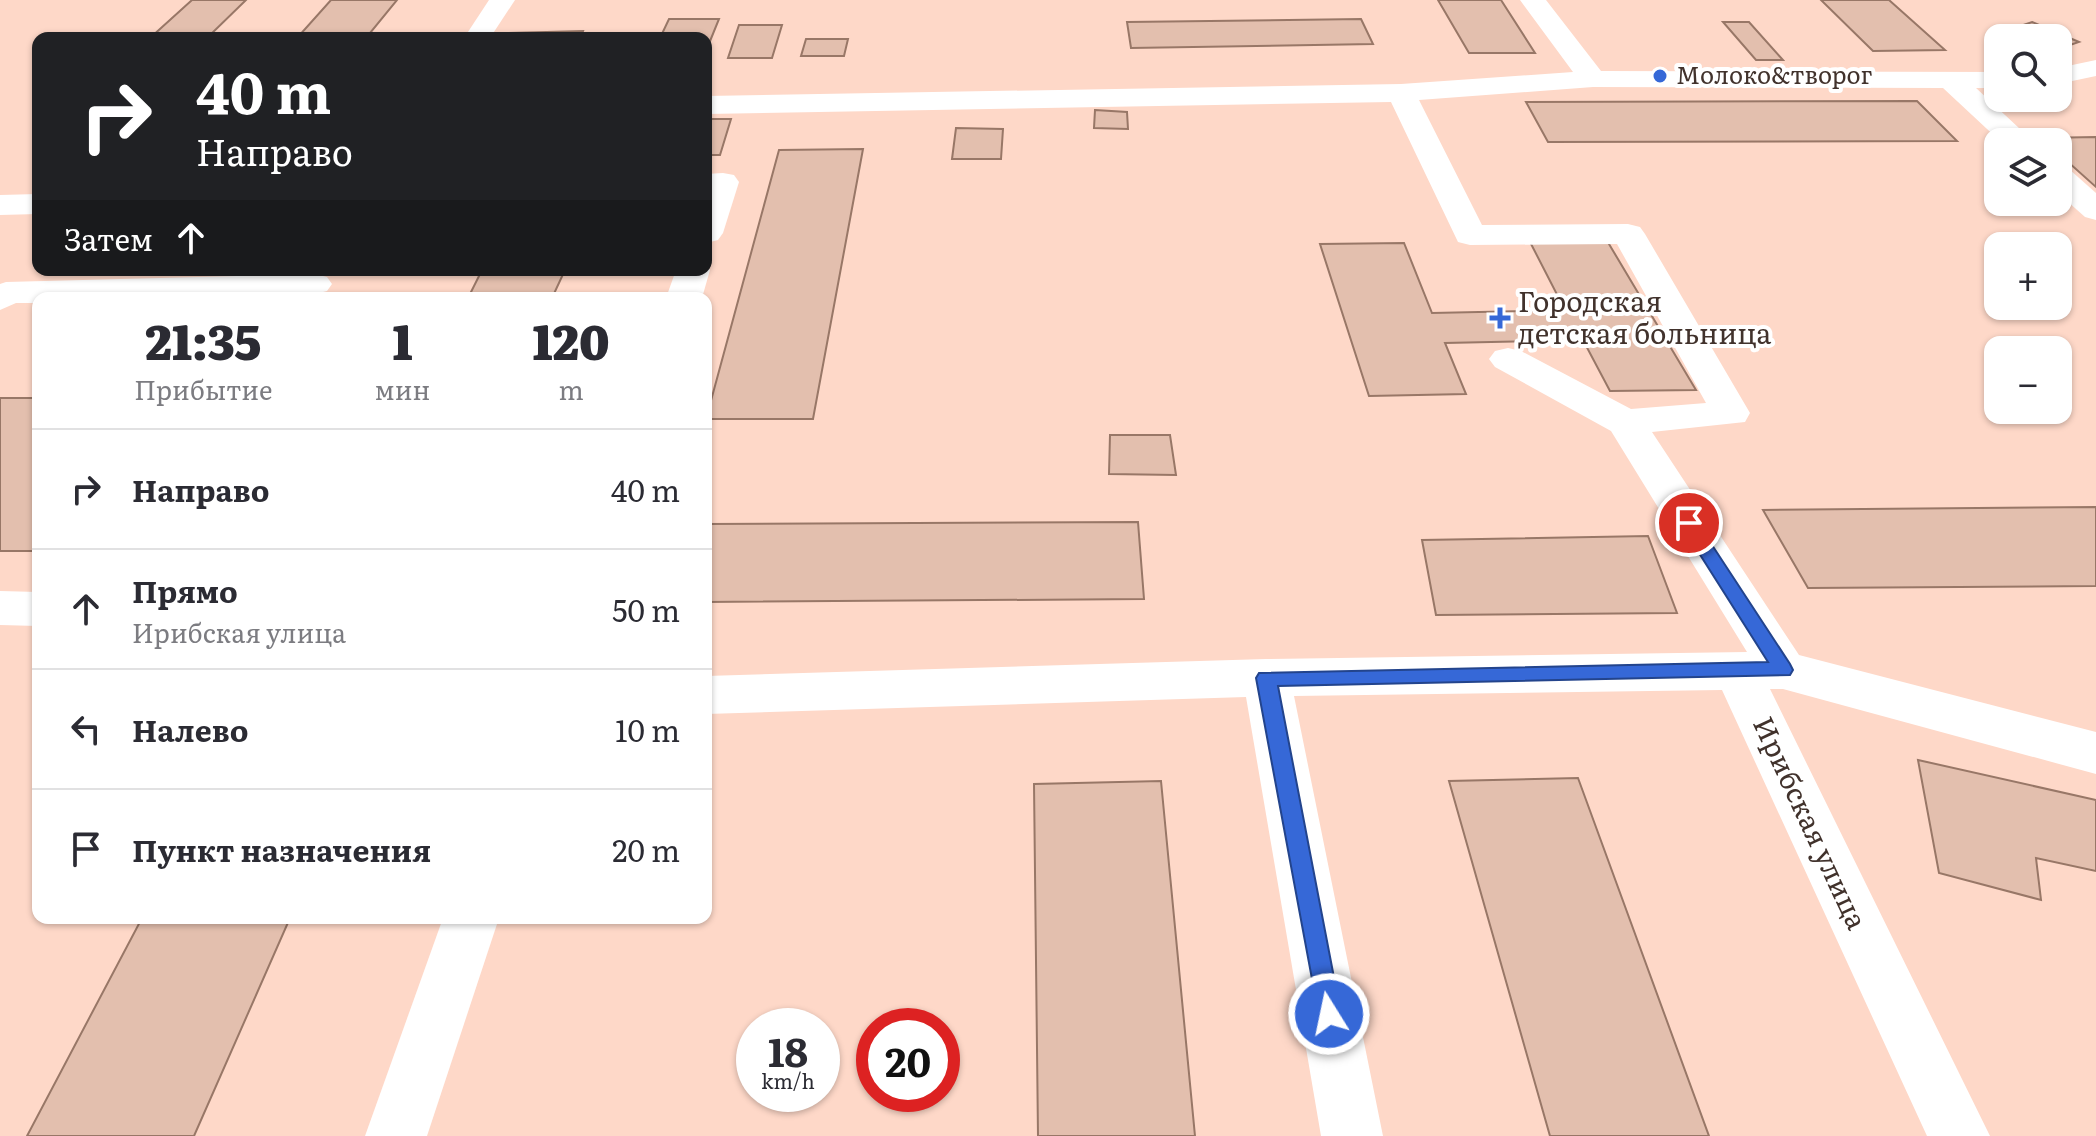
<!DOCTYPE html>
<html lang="ru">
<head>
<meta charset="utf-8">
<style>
  :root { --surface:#fff; --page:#f2f2f3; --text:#2b2b33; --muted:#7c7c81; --line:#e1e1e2 }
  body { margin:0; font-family:Literata,serif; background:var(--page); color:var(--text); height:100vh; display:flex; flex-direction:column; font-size:30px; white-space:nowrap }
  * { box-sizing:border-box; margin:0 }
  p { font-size:26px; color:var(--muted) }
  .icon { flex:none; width:44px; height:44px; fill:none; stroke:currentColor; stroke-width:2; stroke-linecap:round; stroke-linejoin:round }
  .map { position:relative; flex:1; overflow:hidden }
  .details { position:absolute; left:32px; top:292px; width:680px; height:632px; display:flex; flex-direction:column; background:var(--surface); border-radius:16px; box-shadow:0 2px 6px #0004 }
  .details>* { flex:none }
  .banner { position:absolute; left:32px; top:32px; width:680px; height:244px; border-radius:16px; box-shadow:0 2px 6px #0004; background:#202124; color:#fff; overflow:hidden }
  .tools { position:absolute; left:1984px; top:24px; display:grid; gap:16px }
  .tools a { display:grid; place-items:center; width:88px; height:88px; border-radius:16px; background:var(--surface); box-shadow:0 2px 6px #0004; font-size:40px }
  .speed { position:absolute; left:736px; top:1008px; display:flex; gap:16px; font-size:40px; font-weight:700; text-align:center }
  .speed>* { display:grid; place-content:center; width:104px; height:104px; border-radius:50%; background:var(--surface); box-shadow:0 2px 6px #0004; line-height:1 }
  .speed small { font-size:20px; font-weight:400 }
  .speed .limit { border:12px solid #d22; background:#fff; color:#111 }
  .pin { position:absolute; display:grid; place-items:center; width:68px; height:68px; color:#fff; margin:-34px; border:4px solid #fff; border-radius:50%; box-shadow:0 2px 8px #0007 }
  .me { position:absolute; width:88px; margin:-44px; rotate:350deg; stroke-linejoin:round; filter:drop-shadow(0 0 6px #0008) }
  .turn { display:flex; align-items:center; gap:28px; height:168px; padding:0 32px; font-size:36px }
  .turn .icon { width:104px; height:104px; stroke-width:2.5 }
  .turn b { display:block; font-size:56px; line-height:68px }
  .then { display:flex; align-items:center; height:76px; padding:0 32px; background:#0003; gap:16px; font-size:30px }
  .eta { display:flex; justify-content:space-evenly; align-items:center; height:136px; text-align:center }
  .eta b { font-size:48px; font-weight:800; line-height:56px }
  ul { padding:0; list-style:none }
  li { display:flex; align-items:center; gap:24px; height:120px; padding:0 32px; border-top:2px solid var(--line) }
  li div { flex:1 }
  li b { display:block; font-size:30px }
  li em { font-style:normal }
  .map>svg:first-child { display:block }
</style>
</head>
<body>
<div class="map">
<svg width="2096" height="1136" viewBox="0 0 2096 1136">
  <rect width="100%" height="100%" fill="#fed8c8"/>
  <g fill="#e3bfae" stroke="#987767" stroke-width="2">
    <path d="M192,0H246L207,38H150Z"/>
    <path d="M331,0H397L366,38H297Z"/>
    <path d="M1438,0H1501L1535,53H1469Z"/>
    <path d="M1821,0H1889L1945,50L1873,51Z"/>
    <path d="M669,19H719L706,51V38H660Z"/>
    <path d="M1361,19L1373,44L1131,48L1127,22Z"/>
    <path d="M1723,22H1749L1783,60H1756Z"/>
    <path d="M2032,22L2079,42L2058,49V38H2011L1999,33Z"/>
    <path d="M739,25H782L772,58H728Z"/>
    <path d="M583,31L580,38H506L509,33Z"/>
    <path d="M806,39H848L844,56H801Z"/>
    <path d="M1917,101L1957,141L1548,142L1526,102Z"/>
    <path d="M1095,110L1127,112L1128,129L1094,128Z"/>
    <path d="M706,119H731L720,155H706Z"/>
    <path d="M956,128L1003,129L1001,159H952Z"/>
    <path d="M2096,137V187L2058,153V142H2046L2041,138Z"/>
    <path d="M863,149L813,419H706L779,150Z"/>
    <path d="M1606,239L1696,390L1610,391L1583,340L1445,343L1466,394L1369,396L1320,244L1404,243L1432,313L1565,310L1529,240Z"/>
    <path d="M482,270H565L552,298H468Z"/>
    <rect x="0" y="398" width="38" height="153"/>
    <path d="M1110,435H1170L1176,475L1109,474Z"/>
    <path d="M2096,507V586L1808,588L1763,510Z"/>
    <path d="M1138,522L1144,599L706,602V524Z"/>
    <path d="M1648,536L1677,613L1436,615L1422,540Z"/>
    <path d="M1918,760L2096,800V871L2036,858L2041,900L1939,873Z"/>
    <path d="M1578,778L1709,1136H1550L1449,781Z"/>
    <path d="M1161,781L1195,1136H1038L1034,784Z"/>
    <path d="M142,918H290L194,1136H27Z"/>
  </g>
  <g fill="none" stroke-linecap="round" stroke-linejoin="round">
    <g fill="#fff" fill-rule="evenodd">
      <path d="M489,0H515L490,38H464Z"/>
      <path d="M1520,0H1546L1601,71L1998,72V88H1976L2034,142H2001L1943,88L1593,87L1419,100L1482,225L1628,224L1640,227L1645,234L1750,413L1745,422L1652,432L1799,655L2096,732V774L1783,689H1770L1990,1136H1927L1722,690L1294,696L1383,1136H1321L1246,697L706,714V676L1266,659L1747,652L1611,431L1495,367L1489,359L1495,351L1508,348L1521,351L1631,409L1706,403L1617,244L1470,245L1458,242L1391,102L706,114V96L1401,84L1573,72Z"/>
      <path d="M2096,60V76L2058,84V68Z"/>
      <path d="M2058,167L2069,169L2096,193V220L2085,217L2058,193Z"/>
      <path d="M723,173L734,175L739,182L723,233L718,240L706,243V174Z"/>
      <path d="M38,194V214L0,215V195Z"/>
      <path d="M706,264L710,270L702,298H666L676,270H706Z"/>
      <path d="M315,274L327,277L332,284L327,291L315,294L38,298V303H16L0,310V284L6,282Z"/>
      <path d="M0,591L38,592V626L0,625Z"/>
      <path d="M443,918H499L427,1136H365Z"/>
    </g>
  </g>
  <path fill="#3668d7" stroke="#23448c" stroke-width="2" d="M1689,517L1695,519L1790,664L1793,670L1790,675L1278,686L1341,1014L1338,1022L1329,1026L1320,1022L1256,678L1259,673L1768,662L1680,523Z"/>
  <g fill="#3668d7" stroke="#fff" stroke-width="3">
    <circle cx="1660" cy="76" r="8"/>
    <path d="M1496 306h8v8h8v8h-8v8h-8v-8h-8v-8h8z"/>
  </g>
  <g text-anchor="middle" stroke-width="8" stroke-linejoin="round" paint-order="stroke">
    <g font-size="24" fill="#41322c" stroke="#fff" text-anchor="start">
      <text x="1676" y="84">Молоко&amp;творог</text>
    </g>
    <g font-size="28" fill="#41322c" stroke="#fff" text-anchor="start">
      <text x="1518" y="312">Городская<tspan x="1518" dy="32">детская больница</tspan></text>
    </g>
    <g font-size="28" fill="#41322c" stroke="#fff">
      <text transform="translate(1810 823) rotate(65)" y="10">Ирибская улица</text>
    </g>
  </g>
</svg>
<div class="tools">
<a><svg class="icon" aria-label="search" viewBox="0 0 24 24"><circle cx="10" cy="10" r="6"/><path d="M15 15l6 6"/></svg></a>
<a><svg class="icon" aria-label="layers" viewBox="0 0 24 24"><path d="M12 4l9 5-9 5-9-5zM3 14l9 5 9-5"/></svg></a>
<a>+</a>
<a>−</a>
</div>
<div class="speed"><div>18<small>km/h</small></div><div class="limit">20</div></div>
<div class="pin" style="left:1689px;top:523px;background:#d93025"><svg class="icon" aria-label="arrive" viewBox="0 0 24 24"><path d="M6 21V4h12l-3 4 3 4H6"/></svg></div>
<svg class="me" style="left:1329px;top:1014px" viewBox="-20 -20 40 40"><circle r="17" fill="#3668d7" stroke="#fff" stroke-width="3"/><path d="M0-11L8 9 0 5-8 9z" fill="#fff"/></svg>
<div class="banner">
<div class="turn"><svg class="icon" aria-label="right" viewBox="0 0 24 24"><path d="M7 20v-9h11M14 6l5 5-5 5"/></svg><div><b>40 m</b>Направо</div></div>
<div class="then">Затем<svg class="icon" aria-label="ahead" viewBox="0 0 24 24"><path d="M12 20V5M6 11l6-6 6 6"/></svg></div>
</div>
<section class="details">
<div class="eta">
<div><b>21:35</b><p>Прибытие</p></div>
<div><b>1</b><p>мин</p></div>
<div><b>120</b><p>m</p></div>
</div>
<ul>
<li><svg class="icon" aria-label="right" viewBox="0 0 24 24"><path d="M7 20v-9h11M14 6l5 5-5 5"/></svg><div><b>Направо</b></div><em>40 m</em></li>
<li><svg class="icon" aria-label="ahead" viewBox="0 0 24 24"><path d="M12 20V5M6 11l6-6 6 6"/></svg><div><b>Прямо</b><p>Ирибская улица</p></div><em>50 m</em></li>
<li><svg class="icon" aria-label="left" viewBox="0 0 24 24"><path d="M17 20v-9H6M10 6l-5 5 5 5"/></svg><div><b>Налево</b></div><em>10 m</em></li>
<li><svg class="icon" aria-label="arrive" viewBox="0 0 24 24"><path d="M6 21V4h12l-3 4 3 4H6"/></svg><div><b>Пункт назначения</b></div><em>20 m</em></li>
</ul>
</section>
</div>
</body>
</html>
